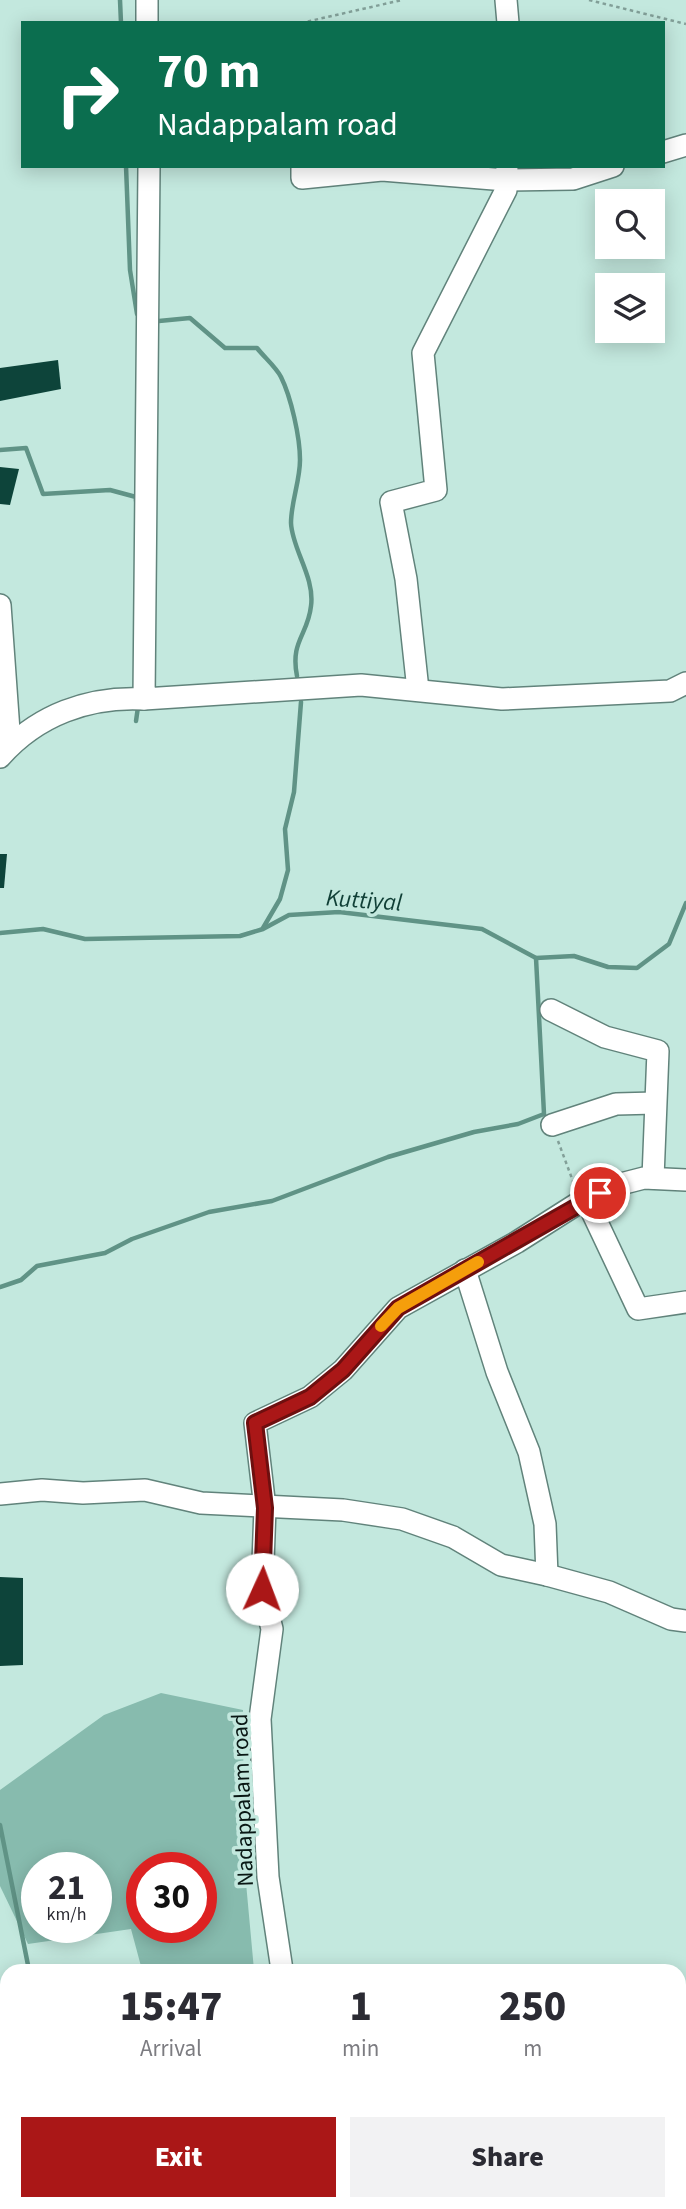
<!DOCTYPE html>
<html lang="en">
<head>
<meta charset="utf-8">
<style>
  :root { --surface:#fff; --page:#f2f2f3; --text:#2b2b33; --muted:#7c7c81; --accent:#aa1717 }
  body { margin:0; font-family:"Source Sans 3",sans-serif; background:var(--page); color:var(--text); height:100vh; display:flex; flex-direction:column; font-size:26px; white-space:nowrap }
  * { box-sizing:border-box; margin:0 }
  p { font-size:23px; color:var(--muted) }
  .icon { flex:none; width:38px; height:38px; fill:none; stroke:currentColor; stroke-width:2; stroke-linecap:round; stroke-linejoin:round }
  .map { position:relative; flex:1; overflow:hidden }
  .details { position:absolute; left:0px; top:1964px; width:686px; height:247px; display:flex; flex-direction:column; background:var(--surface); border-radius:21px 21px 0 0; box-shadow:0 4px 18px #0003 }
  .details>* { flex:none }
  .hud { position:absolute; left:21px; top:21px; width:644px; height:147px; border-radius:0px; box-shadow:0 4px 18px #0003; background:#0b6e4f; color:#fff; overflow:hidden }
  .controls { position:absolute; left:595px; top:189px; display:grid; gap:14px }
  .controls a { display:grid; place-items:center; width:70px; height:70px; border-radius:0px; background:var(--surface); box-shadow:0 4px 18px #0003; font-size:35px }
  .speed { position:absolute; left:21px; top:1852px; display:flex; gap:14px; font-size:35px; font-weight:700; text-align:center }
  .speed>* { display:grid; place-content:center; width:91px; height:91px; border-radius:50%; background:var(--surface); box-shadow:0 4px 18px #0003; line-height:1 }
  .speed small { font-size:18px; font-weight:400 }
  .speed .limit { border:10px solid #d22; background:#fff; color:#111 }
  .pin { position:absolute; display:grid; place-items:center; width:60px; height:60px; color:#fff; margin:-30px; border:4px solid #fff; border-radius:50%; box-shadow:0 2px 7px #0007 }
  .me { position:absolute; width:77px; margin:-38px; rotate:2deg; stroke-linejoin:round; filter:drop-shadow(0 0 5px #0008) }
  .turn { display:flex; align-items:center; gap:24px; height:147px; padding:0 21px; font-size:32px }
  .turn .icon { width:91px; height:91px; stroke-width:2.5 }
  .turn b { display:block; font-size:49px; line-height:60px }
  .eta { display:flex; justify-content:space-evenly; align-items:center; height:119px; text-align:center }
  .eta b { font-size:42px; font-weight:800; line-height:49px }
  .button { display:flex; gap:14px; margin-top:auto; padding:14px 21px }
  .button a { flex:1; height:80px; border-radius:0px; background:var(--accent); color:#fff; font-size:28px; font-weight:800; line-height:80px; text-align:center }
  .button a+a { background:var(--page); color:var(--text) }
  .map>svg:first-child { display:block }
</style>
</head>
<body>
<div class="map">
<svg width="686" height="2209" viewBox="0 0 686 2209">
  <rect width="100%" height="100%" fill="#c3e8de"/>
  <path fill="#87bbae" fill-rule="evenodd" d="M161,1693L243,1710L244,1861L254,1970H142L131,1929L28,1944L0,1886V1790L104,1715ZM37,1867H96V1927H37ZM142,1867H201V1927H142Z"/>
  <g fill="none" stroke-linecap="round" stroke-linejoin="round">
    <g stroke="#609386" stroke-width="4.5">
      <path d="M120,0L121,23"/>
      <path d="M126,166L130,270L137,314"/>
      <path d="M159,321L190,318L225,348H257C264,357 276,367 281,377C291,397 300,437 300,460C300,481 291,502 291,523C292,549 315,577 311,606C308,635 290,641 297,676"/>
      <path d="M0,450L26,448L43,494L110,490L136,497V501"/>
      <path d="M136,721L138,707"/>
      <path d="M263,928L280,899L288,870L285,829L294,792L301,702"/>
      <path d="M0,933L43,929L85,939L240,936L263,929L289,915L339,912L482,929L536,958L574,956L608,967L637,968L669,944L686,903"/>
      <path d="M0,1287L21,1280L37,1266L105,1253L132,1239L209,1212L272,1201L388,1157L474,1132L518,1124L544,1114L536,958"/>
      <path d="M0,1825L29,1970"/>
      <path d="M71,2203V2209"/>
    </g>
  </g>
  <g fill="#0d443a">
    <path d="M58,360L61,389L0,401V368Z"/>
    <path d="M0,467L19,469L10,505L0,504Z"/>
    <path d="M0,854H7L4,888H0Z"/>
    <path d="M0,1577L23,1578V1665L0,1666Z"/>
    <path d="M7,2035V2108L0,2109V2037Z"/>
    <path d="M7,2114V2157L0,2158V2115Z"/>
    <path d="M7,2161V2203L35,2205L2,2209L0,2162Z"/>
  </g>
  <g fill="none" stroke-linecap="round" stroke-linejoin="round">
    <g stroke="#61837b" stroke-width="24">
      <g id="minor">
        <path d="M147,0V23"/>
        <path d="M506,0L508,23"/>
        <path d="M663,152L686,145"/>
        <path d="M149,166L144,699L361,685L502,699L670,691L686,683"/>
        <path d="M302,166V178L382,170L506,180L573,179L613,166"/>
        <path d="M0,605L10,745"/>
        <path d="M418,690L406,579L391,502L436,490L423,353L506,190L507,166"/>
        <path d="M0,757C37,715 89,696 144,699"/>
        <path d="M551,1010L605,1037L658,1051L653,1178"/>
        <path d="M552,1125L616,1104L655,1103"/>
        <path d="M586,1199L638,1309L686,1302"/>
        <path d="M0,1494L42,1490L83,1493L145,1490L201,1503L343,1510L402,1519L453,1537L501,1565L547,1575L545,1524L529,1452L497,1372L465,1270"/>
        <path d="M547,1575L609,1592L671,1619L686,1621"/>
        <path d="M282,1970L268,1877L260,1719L272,1629L262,1589L265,1508L255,1423L310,1397L343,1370L398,1308L517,1242L580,1202L613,1186L644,1178L686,1180"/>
        <path d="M330,2203L332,2209"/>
      </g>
    </g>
    <g stroke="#829f98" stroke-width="2.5" stroke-dasharray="3.5 3.5" stroke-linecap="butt">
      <path d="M589,0L686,24"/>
      <path d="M301,23L402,0"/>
      <path d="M558,1141L574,1184"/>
    </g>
    <use href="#minor" stroke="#fff" stroke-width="21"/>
  </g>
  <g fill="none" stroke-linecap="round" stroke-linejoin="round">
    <g stroke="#6e0f0f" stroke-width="18">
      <path id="route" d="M262,1589L265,1508L255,1423L310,1397L343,1370L398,1308L600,1193"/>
    </g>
    <use href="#route" stroke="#aa1717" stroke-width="12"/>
    <path stroke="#f59e0b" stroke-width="12" d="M381,1326L398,1308L478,1262"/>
  </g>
  <g text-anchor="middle" stroke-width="7" stroke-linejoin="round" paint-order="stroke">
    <g font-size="23" fill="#091714" stroke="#c3e8de">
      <text transform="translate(242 1800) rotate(-92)" y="8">Nadappalam road</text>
    </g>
    <g font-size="24" font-style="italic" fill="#103f36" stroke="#c3e8de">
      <text transform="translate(364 900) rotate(4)" y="8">Kuttiyal</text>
    </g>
  </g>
</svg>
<div class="controls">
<a><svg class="icon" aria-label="search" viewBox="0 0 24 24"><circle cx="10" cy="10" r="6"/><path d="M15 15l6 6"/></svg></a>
<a><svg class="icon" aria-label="layers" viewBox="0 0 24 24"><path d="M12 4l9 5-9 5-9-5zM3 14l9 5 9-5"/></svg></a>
</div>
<div class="speed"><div>21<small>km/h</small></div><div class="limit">30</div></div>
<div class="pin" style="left:600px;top:1193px;background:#d93025"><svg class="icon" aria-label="arrive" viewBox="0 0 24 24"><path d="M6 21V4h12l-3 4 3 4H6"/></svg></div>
<svg class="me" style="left:262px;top:1589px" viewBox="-20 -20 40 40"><circle r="19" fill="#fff"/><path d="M0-13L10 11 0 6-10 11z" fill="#aa1717"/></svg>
<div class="hud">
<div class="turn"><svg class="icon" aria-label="right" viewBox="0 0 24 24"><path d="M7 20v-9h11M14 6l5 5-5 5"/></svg><div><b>70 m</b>Nadappalam road</div></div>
</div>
<section class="details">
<div class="eta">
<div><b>15:47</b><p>Arrival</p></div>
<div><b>1</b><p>min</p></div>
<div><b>250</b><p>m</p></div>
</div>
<div class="button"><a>Exit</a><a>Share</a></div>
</section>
</div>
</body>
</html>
